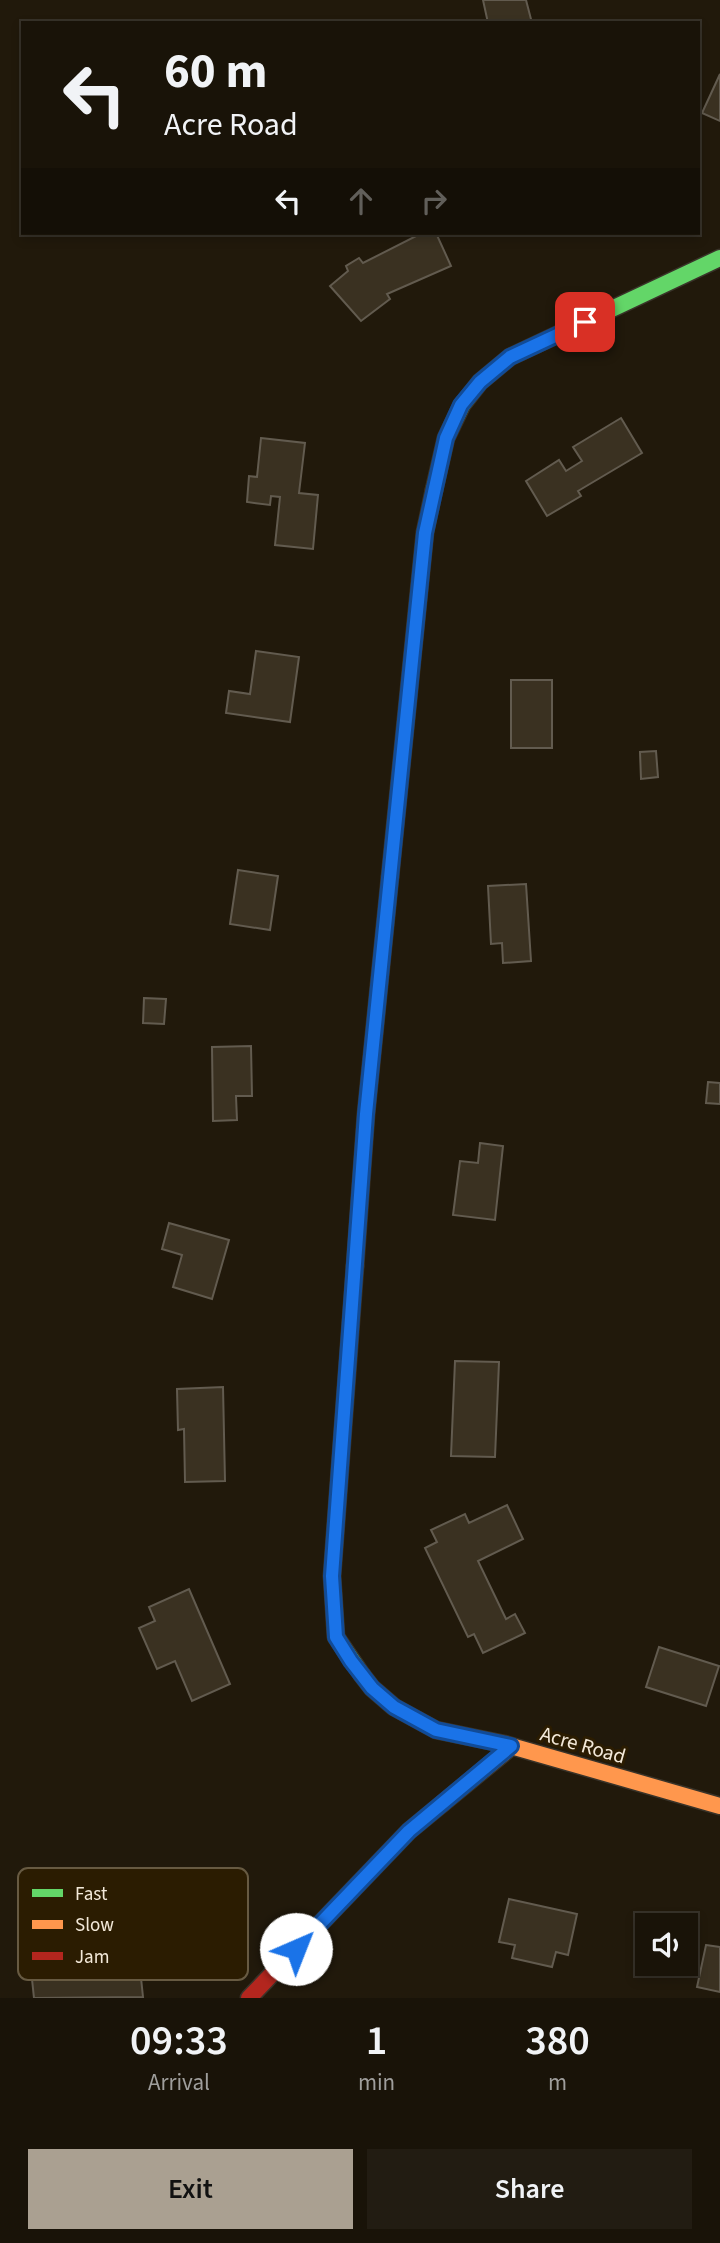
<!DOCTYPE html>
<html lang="en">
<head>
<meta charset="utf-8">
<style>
  :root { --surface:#191308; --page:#221c12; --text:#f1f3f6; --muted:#9f9e9c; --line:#373229; --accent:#aaa091 }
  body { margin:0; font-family:"Source Sans 3",sans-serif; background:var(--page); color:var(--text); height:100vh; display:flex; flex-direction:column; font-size:26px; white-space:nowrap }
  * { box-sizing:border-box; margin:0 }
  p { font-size:23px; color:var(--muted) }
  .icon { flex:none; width:38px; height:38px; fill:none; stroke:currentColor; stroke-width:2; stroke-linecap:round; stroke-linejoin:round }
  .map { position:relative; height:1998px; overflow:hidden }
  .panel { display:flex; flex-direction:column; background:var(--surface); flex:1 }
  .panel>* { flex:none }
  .guide { position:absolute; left:21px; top:21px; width:679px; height:214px; border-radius:0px; box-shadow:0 4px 10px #0003,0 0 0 2px var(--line); background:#191308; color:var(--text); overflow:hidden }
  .buttons { position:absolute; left:635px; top:1913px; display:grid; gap:14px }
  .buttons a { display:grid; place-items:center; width:63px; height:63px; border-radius:0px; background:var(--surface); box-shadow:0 4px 10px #0003,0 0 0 2px var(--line); font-size:35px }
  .pin { position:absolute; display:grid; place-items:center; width:60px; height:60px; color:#fff; margin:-30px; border-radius:14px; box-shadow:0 4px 10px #0006 }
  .me { position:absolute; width:77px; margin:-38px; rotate:44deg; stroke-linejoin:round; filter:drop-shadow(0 0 5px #0008) }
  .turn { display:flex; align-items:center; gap:24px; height:147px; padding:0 28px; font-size:32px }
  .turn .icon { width:91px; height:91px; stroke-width:2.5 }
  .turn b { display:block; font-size:49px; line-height:60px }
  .lanes { display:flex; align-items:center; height:66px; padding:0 28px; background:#0003; justify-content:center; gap:35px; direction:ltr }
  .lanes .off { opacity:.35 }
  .eta { display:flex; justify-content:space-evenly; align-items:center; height:119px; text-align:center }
  .eta b { font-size:42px; font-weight:600; line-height:49px }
  .cta { display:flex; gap:14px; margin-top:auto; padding:14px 28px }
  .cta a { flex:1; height:80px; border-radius:0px; background:var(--accent); color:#111; font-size:28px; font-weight:600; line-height:80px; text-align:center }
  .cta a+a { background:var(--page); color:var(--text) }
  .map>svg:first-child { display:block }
</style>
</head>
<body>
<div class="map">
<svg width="720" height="1998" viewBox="0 0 720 1998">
  <rect width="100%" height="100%" fill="#21190b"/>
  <g fill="#3a3121" stroke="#625b4f" stroke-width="2">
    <path d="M483,0H526L532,23H488Z"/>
    <path d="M720,74V121L702,113Z"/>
    <path d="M422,233H436L451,266L387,294L390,299L361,321L330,286L348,271L346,266L359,258L363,263Z"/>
    <path d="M621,418L642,453L578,491L581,496L547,516L526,481L559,460L566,471L582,461L573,447Z"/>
    <path d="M261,438L305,443L299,493L318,495L313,549L275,545L280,497L271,496L270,505L247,502L249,476L257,477Z"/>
    <path d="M256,651L299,657L290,722L226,713L229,691L250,694Z"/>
    <rect x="511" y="680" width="41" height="68"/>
    <path d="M656,751L658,777L641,779L640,752Z"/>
    <path d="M238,870L278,876L270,930L230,924Z"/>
    <path d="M526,884L531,961L503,963L502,943L491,944L488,886Z"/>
    <path d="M144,998L166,999L164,1024L143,1023Z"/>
    <path d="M251,1046L252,1096H236L237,1120L213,1121L212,1047Z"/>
    <path d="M708,1082L720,1083V1104L706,1103Z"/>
    <path d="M480,1143L503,1146L495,1220L453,1215L460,1161L478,1163Z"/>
    <path d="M169,1223L229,1240L212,1299L173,1287L182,1255L162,1249Z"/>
    <path d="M455,1361L499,1362L495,1457L451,1456Z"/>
    <path d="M223,1387L225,1481L185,1482L184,1429L178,1430L177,1389Z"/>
    <path d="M507,1505L523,1539L478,1561L506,1619L515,1614L525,1633L483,1653L474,1634L468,1637L425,1548L437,1542L431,1530L465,1514L469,1523Z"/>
    <path d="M189,1589L230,1684L192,1701L175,1661L157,1669L139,1628L155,1621L149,1607Z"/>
    <path d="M659,1647L719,1666L706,1706L646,1687Z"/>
    <path d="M509,1899L577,1914L568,1955L556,1952L552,1967L512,1958L515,1945L499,1942Z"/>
    <path d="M706,1945L720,1947V1992L697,1987Z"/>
    <path d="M53,1949L55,1968L139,1959L143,1997L34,1998L29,1951Z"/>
  </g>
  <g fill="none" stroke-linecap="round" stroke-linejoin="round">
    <g stroke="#393329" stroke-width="19">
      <g id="fast">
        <path d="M434,490L446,438L462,405L480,382L510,357L720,258"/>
        <path d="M355,1266L332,1576L336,1637L362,1675"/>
      </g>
    </g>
    <g stroke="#393329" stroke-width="19">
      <g id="slow">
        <path d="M355,1266L366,1114L390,877"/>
        <path d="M362,1675L372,1688L394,1707L436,1730L504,1744L720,1806"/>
        <path d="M443,1803L511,1747"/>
      </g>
    </g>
    <g stroke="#393329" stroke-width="19">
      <g id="jam">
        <path d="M390,877L425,532L434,490"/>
        <path d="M249,1998L409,1831L443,1803"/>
      </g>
    </g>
    <use href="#fast" stroke="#63d668" stroke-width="16"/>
    <use href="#slow" stroke="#ff974d" stroke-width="16"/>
    <use href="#jam" stroke="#b3261e" stroke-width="16"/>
  </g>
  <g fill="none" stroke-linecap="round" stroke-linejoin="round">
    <g stroke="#114b97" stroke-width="18">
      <path id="route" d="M296,1949L409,1831L511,1746L436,1730L394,1707L372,1688L351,1661L336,1637L332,1576L366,1114L425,533L446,438L461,405L480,382L510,357L585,322"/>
    </g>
    <use href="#route" stroke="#1a73e8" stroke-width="12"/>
  </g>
  <g text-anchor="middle" stroke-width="6" stroke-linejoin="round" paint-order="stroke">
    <g font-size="21" fill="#f3e9d9" stroke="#2b1c01">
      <text transform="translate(583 1745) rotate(16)" y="7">Acre Road</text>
    </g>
  </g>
  <rect x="18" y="1868" width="230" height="112" rx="10" fill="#2b1c01" stroke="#675a42" stroke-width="2"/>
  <rect x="32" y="1889" width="31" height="8" fill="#63d668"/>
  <rect x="32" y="1920" width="31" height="9" fill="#ff974d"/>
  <rect x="32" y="1952" width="31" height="8" fill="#b3261e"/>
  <g font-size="19" fill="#f3e9d9">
    <text x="75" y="1900">Fast</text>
    <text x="75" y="1931">Slow</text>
    <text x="75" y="1963">Jam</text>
  </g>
</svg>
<div class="buttons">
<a><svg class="icon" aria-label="sound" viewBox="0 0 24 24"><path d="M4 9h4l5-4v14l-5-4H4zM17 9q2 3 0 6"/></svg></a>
</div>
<div class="pin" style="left:585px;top:322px;background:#d93025"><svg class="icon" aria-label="arrive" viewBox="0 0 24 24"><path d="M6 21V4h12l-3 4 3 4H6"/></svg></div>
<svg class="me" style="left:296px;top:1949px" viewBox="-20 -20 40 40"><circle r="19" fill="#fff"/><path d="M0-13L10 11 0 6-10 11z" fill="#1a73e8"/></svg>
<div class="guide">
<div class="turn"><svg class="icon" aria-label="left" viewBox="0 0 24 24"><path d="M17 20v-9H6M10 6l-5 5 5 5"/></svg><div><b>60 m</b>Acre Road</div></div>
<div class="lanes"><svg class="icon" aria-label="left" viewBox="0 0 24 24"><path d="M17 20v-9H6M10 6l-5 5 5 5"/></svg><svg class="icon off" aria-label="ahead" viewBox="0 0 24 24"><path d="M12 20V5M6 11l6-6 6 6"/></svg><svg class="icon off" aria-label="right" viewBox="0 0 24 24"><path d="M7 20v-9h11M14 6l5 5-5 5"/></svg></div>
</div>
</div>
<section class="panel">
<div class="eta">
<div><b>09:33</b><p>Arrival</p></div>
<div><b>1</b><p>min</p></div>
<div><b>380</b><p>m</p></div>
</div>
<div class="cta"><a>Exit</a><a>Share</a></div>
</section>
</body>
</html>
